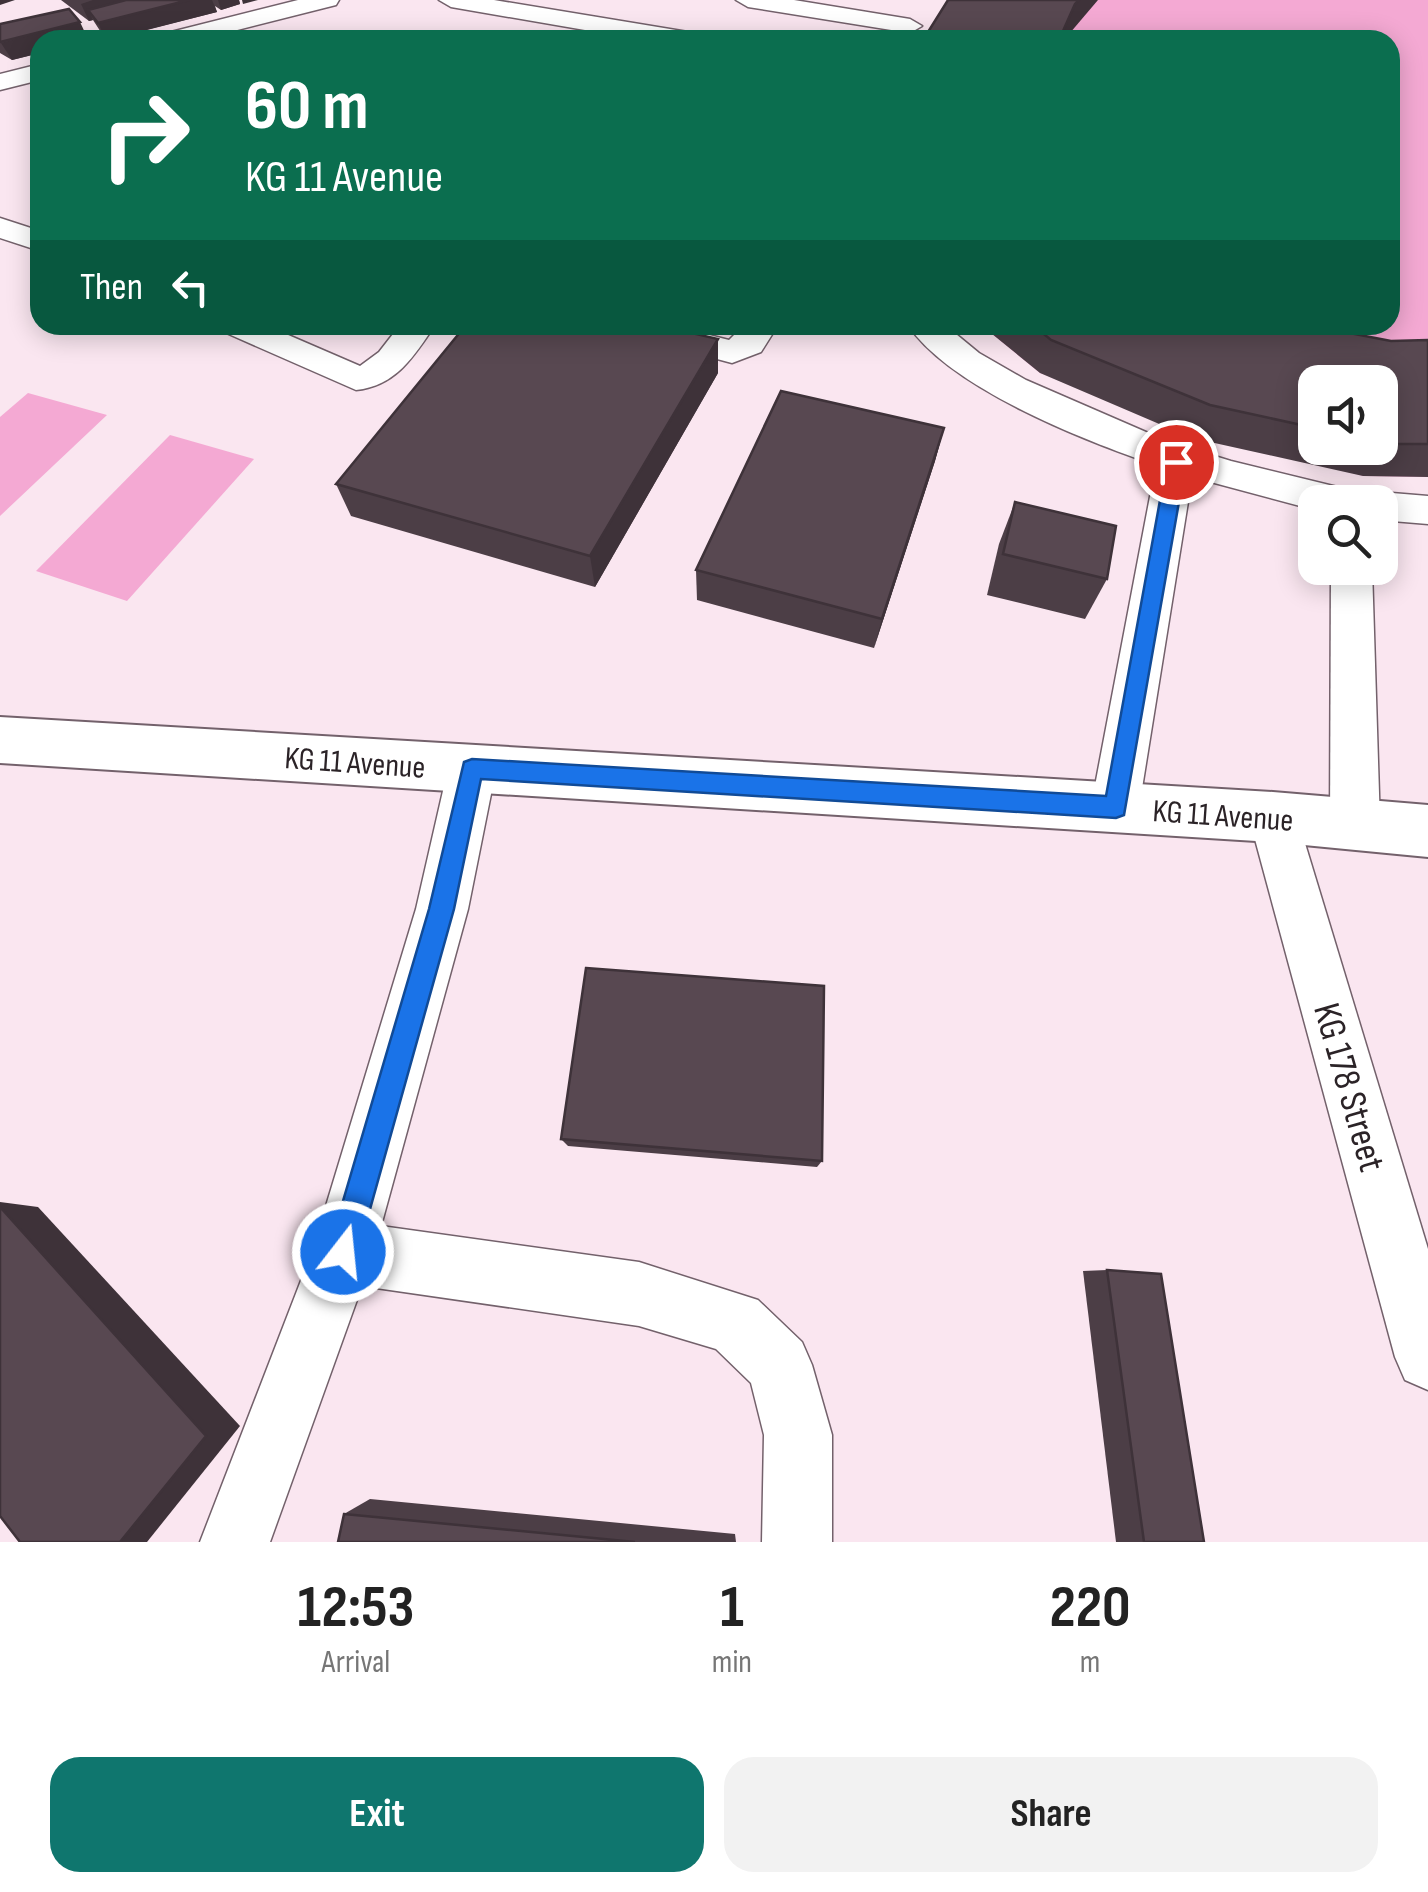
<!DOCTYPE html>
<html lang="en">
<head>
<meta charset="utf-8">
<style>
  :root { --surface:#fff; --page:#f2f2f2; --text:#222; --muted:#767676; --accent:#0f766e }
  body { margin:0; font-family:"Sofia Sans Condensed",sans-serif; background:var(--page); color:var(--text); height:100vh; display:flex; flex-direction:column; font-size:38px; white-space:nowrap }
  * { box-sizing:border-box; margin:0 }
  p { font-size:32px; color:var(--muted) }
  .icon { flex:none; width:55px; height:55px; fill:none; stroke:currentColor; stroke-width:2; stroke-linecap:round; stroke-linejoin:round }
  .map { position:relative; height:1542px; overflow:hidden }
  .drawer { display:flex; flex-direction:column; background:var(--surface); flex:1 }
  .drawer>* { flex:none }
  .guide { position:absolute; left:30px; top:30px; width:1370px; height:305px; border-radius:30px; box-shadow:0 5px 25px #0003; background:#0b6e4f; color:#fff; overflow:hidden }
  .controls { position:absolute; left:1298px; top:365px; display:grid; gap:20px }
  .controls a { display:grid; place-items:center; width:100px; height:100px; border-radius:20px; background:var(--surface); box-shadow:0 5px 25px #0003; font-size:50px }
  .pin { position:absolute; display:grid; place-items:center; width:85px; height:85px; color:#fff; margin:-42px; border:5px solid #fff; border-radius:50%; box-shadow:0 2px 10px #0007 }
  .me { position:absolute; width:110px; margin:-55px; rotate:16deg; stroke-linejoin:round; filter:drop-shadow(0 0 8px #0008) }
  .turn { display:flex; align-items:center; gap:35px; height:210px; padding:0 50px; font-size:45px }
  .turn .icon { width:130px; height:130px; stroke-width:2.5 }
  .turn b { display:block; font-size:70px; line-height:85px }
  .then { display:flex; align-items:center; height:95px; padding:0 50px; background:#0003; gap:20px; font-size:38px }
  .eta { display:flex; justify-content:space-evenly; align-items:center; height:170px; text-align:center }
  .eta b { font-size:60px; font-weight:700; line-height:70px }
  .primary-button { display:flex; gap:20px; margin-top:auto; padding:20px 50px }
  .primary-button a { flex:1; height:115px; border-radius:30px; background:var(--accent); color:#fff; font-size:40px; font-weight:700; line-height:115px; text-align:center }
  .primary-button a+a { background:var(--page); color:var(--text) }
  .map>svg:first-child { display:block }
</style>
</head>
<body>
<div class="map">
<svg width="1428" height="1542" viewBox="0 0 1428 1542">
  <rect width="100%" height="100%" fill="#fae6f0"/>
  <g fill="#f4a9d3" fill-rule="evenodd">
    <path d="M966,0H1428V477L1363,476L1040,373L981,325H1390V40H937ZM1315,382H1380V448H1315Z"/>
    <path d="M28,393L107,415L0,516V417Z"/>
    <path d="M170,435L254,459L127,601L36,571Z"/>
  </g>
  <g fill="none" stroke-linecap="round" stroke-linejoin="round">
    <g stroke="#73616b" stroke-width="3">
      <g id="minor">
        <path d="M298,0H339L336,5L198,40H155L159,35Z"/>
        <path d="M439,0H494L688,32L701,40H643L451,7Z"/>
        <path d="M736,0H794L910,19L922,26L910,33L748,7Z"/>
        <path d="M40,64V80L0,90V74Z"/>
        <path d="M0,218L40,231V251L0,238Z"/>
        <path d="M219,325H265L360,366L379,352L400,325H435C414,356 396,386 356,390L224,332Z"/>
        <path d="M611,325H669L729,340L744,325H778L761,352L732,363L616,332Z"/>
        <path d="M908,325H945L979,353L1026,380L1169,442L1231,461L1358,492L1363,501L1366,496L1380,492L1428,496V524L1380,520V502H1315V510L1192,477L1139,807L1132,822L1115,829L1098,822L1091,807L1156,465C1085,441 950,388 908,325Z"/>
        <path d="M1331,568H1372L1380,826L1372,842L1355,848L1338,842L1330,826Z"/>
        <path d="M472,748L489,754L496,769L468,909L381,1226L639,1262L758,1300L802,1342L812,1365L832,1435V1542H762L764,1435L751,1383L716,1349L639,1326L362,1286L270,1542H200L312,1252L416,909L448,769L455,754Z"/>
        <path d="M1273,795L1290,802L1297,817L1428,1249V1390L1405,1380L1395,1357L1249,817L1256,802Z"/>
      </g>
    </g>
    <g stroke="#73616b" stroke-width="4">
      <path id="major" d="M0,717L1273,792L1428,805V857L1273,842L0,763Z"/>
    </g>
    <use href="#minor" fill="#fff" fill-rule="evenodd"/>
    <use href="#major" fill="#fff" fill-rule="evenodd"/>
  </g>
  <g fill="#4c3e46" fill-rule="evenodd">
    <path d="M61,0H239L240,4L221,10L215,6L217,12L106,40L93,20L89,21Z"/>
    <path d="M0,24L88,39L40,40V53L12,60L0,53Z"/>
    <path d="M981,325H1308L1391,341L1428,340V477L1363,476L1192,438L1040,373ZM1315,382H1380V448H1315Z"/>
    <path d="M718,373L595,587L351,516L336,484Z"/>
    <path d="M944,428L935,461L874,648L697,600L696,570Z"/>
    <path d="M1015,502L1107,579L1085,619L987,595L999,544Z"/>
    <path d="M561,1139L822,1161L817,1167L568,1146Z"/>
    <path d="M1107,1270L1204,1542H1116L1083,1271Z"/>
    <path d="M370,1499L735,1534L736,1542H338L344,1514Z"/>
  </g>
  <g fill="#3e3239">
    <path d="M0,0H15L0,5Z"/>
    <path d="M93,0H154L88,10L93,20L89,21L81,4Z"/>
    <path d="M167,0H212L217,12L108,40H106L98,23Z"/>
    <path d="M218,0H239L240,4L221,10Z"/>
    <path d="M242,0H258L243,4Z"/>
    <path d="M1079,0H1098L1064,40H1059L1075,4Z"/>
    <path d="M80,22L88,39L40,40V53L12,60L1,43Z"/>
    <path d="M718,339V373L595,587L590,556Z"/>
    <path d="M944,428L935,461L874,648L882,619Z"/>
    <path d="M0,1202L38,1207L240,1426L147,1542H120L0,1207Z"/>
  </g>
  <g fill="#584851" stroke="#3e3239" stroke-width="2.5">
    <path d="M126,0H189L98,23L88,10Z"/>
    <path d="M948,0H1079L1075,4L1059,40H923Z"/>
    <path d="M69,9L80,22L0,42V24Z"/>
    <path d="M466,325H657L718,339L590,556L336,484Z"/>
    <path d="M1033,325H1308L1391,341L1428,340V444H1389L1380,442V382H1315V428L1210,405L1051,340Z"/>
    <path d="M781,391L944,428L882,619L696,570Z"/>
    <path d="M1015,502L1116,526L1107,579L1003,554Z"/>
    <path d="M586,968L824,986L822,1161L561,1139Z"/>
    <path d="M0,1207L206,1436L120,1542H20L0,1516Z"/>
    <path d="M1107,1270L1161,1274L1204,1542H1144Z"/>
    <path d="M344,1514L635,1542H338Z"/>
  </g>
  <path fill="#1a73e8" stroke="#114b97" stroke-width="2.5" d="M1176,455L1186,462L1124,815L1116,818L481,779L454,909L358,1252L354,1262L343,1267L332,1262L328,1252L429,909L464,762L472,759L1106,796L1167,462Z"/>
  <g text-anchor="middle" stroke-width="10" stroke-linejoin="round" paint-order="stroke">
    <g font-size="32" fill="#2b2327" stroke="#fff">
      <text transform="translate(355 762) rotate(4)" y="11">KG 11 Avenue</text>
      <text transform="translate(1223 815) rotate(4)" y="11">KG 11 Avenue</text>
    </g>
    <g font-size="38" fill="#2b2327" stroke="#fff">
      <text transform="translate(1350 1087) rotate(74)" y="13">KG 178 Street</text>
    </g>
  </g>
</svg>
<div class="controls">
<a><svg class="icon" aria-label="sound" viewBox="0 0 24 24"><path d="M4 9h4l5-4v14l-5-4H4zM17 9q2 3 0 6"/></svg></a>
<a><svg class="icon" aria-label="search" viewBox="0 0 24 24"><circle cx="10" cy="10" r="6"/><path d="M15 15l6 6"/></svg></a>
</div>
<div class="pin" style="left:1176px;top:462px;background:#d93025"><svg class="icon" aria-label="arrive" viewBox="0 0 24 24"><path d="M6 21V4h12l-3 4 3 4H6"/></svg></div>
<svg class="me" style="left:343px;top:1252px" viewBox="-20 -20 40 40"><circle r="17" fill="#1a73e8" stroke="#fff" stroke-width="3"/><path d="M0-11L8 9 0 5-8 9z" fill="#fff"/></svg>
<div class="guide">
<div class="turn"><svg class="icon" aria-label="right" viewBox="0 0 24 24"><path d="M7 20v-9h11M14 6l5 5-5 5"/></svg><div><b>60 m</b>KG 11 Avenue</div></div>
<div class="then">Then<svg class="icon" aria-label="left" viewBox="0 0 24 24"><path d="M17 20v-9H6M10 6l-5 5 5 5"/></svg></div>
</div>
</div>
<section class="drawer">
<div class="eta">
<div><b>12:53</b><p>Arrival</p></div>
<div><b>1</b><p>min</p></div>
<div><b>220</b><p>m</p></div>
</div>
<div class="primary-button"><a>Exit</a><a>Share</a></div>
</section>
</body>
</html>
